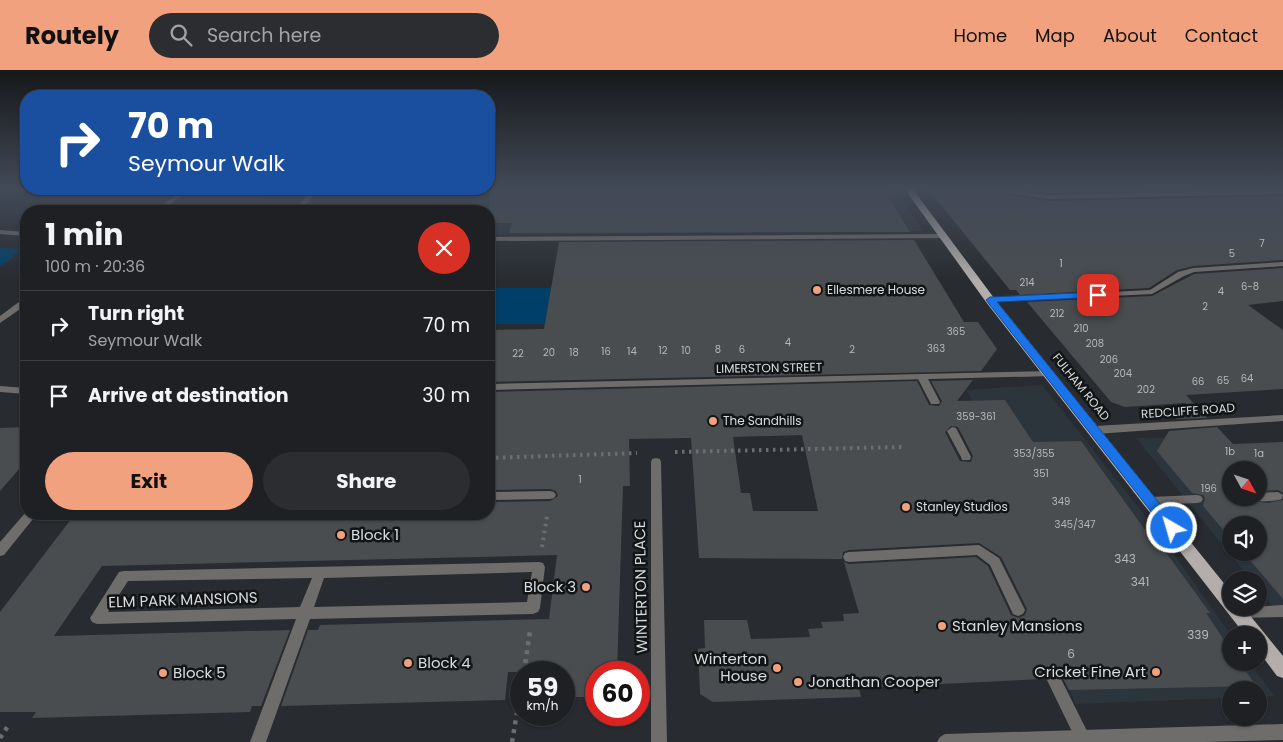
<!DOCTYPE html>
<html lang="en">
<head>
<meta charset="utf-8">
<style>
  :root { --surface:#1e2023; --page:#2b2d30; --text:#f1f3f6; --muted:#a1a3a6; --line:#3c3e41; --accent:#f2a17e }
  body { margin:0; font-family:Poppins,sans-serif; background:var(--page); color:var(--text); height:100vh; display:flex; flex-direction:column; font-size:19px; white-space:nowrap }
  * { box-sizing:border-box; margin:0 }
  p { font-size:16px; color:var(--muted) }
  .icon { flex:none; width:28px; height:28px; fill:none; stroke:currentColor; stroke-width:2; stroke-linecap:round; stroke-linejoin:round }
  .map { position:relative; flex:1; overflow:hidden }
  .panel { position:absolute; left:20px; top:135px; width:475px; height:315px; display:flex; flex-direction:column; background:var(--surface); border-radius:20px; box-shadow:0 1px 4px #0004,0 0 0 1px var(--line) }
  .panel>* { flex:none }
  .banner { position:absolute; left:20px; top:20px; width:475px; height:105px; border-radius:20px; box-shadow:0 1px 4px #0004,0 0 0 1px var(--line); background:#1a4fa0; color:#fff; overflow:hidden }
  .needle { width:32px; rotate:130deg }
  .fabs { position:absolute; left:1222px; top:391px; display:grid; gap:10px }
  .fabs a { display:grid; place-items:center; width:45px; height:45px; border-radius:50%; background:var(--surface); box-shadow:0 1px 4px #0004,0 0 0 1px var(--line); font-size:25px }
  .speed { position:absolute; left:510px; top:591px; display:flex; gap:10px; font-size:25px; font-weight:700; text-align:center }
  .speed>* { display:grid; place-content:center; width:65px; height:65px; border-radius:50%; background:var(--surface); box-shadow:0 1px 4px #0004,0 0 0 1px var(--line); line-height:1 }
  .speed small { font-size:12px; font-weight:400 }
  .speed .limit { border:8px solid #d22; background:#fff; color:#111 }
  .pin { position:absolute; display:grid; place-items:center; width:42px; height:42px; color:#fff; margin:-21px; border-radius:10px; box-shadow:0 2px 8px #0006 }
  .me { position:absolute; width:55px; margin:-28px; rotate:322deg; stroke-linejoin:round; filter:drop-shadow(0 0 4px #0008) }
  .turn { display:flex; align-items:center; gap:18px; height:105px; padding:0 25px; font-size:22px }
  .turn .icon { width:65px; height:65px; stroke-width:2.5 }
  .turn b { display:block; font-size:35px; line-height:42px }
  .round { display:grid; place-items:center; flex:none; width:52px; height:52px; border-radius:26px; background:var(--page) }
  .head { display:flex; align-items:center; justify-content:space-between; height:85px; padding:0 25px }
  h1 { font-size:30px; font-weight:700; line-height:38px }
  .button { display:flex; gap:10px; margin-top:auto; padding:10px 25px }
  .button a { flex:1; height:58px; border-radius:30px; background:var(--accent); color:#111; font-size:20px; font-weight:700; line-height:58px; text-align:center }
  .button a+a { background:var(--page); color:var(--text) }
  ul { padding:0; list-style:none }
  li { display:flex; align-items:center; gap:15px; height:70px; padding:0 25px; border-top:1px solid var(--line) }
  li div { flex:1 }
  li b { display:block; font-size:19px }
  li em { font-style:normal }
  header { display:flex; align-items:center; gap:30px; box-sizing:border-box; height:70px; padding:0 25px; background:var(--accent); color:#111 }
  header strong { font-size:24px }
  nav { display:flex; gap:28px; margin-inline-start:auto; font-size:18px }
  .search { width:350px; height:45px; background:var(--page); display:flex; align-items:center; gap:12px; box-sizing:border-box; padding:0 18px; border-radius:28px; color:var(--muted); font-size:19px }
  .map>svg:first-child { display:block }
</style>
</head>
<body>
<header>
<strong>Routely</strong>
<div class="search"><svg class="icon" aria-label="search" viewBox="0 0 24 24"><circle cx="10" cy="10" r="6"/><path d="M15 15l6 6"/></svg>Search here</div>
<nav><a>Home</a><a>Map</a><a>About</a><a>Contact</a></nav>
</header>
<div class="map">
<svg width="1283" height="672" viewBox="0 0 1283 672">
  <rect width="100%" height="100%" fill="#282b2f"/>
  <g fill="#2c353c" fill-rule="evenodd">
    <path d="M894,118L923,161L489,165V141H245L274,119Z"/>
    <path d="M1042,315L1161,466L1231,565V592L1250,593L1274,626L1259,627V620H1231V628L1076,634L1039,560L1103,554L966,320Z"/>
    <path d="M1221,366L1231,400V428H1259V406L1283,432V549L1259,519V510H1251L1136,368ZM1231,455H1259V482H1231Z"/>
  </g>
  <g fill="#003f68">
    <path d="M0,178L23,179L11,186L15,187L0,196Z"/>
    <path d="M489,218H551L545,254H489Z"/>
  </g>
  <g fill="#494d50" fill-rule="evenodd">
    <path d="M489,118H883L910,162L509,163L512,153H489Z"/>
    <path d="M927,118H972L1048,131L1283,126V190L1193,196L1177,200L1149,218L1020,225L1016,220H1010Z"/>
    <path d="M1011,118H1276L1048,123Z"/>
    <path d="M914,170L964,252H978L997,279L981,301L489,312V260L544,259L559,172Z"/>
    <path d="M1283,198V231L1248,235L1283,260V319L1186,325L1207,348L1176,349L1186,333L1125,337L1111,332L1027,232L1152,226L1194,204Z"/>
    <path d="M973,310L957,331L1005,330L1033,372L1081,371L1158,478L1162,477L1210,543H1206L1231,580V592H1240L1256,616L1069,620L1060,602L1052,599L1046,602L1044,609L859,618L861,627L713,632L700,624L698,579L705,578L704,550H747L751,569L810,567L808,559L823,558L821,552L844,551L843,544L859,543L844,492L849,494L976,487L988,496L1011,545L1019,548L1025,545L1027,539L1001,487L979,473L849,480L843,482L842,489L699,488L691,368L629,369L630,416H623L617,602H596V627H564V602H508L505,630L281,636L308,560H318L320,555L549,549L557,485L102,496L54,566L290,560L261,636H252L250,642L32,648L36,642H0V542L75,444H489V432L550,431L558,426L556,421L550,419L489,420V322L917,311L929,335L939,336L942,331L931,311ZM951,356L958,357L973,386L971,392L960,391L945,362ZM802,365L818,441H753L750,423H741L733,367Z"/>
    <path d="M26,357V391L0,421V358Z"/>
    <path d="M1217,357L1233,374L1283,372V423L1278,420L1259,421V400H1231V428H1240L1242,432L1249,434L1255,431L1268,433L1283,430V529L1243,482H1259V455H1231V469L1203,436L1205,428L1203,425L1192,423L1157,381L1169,361Z"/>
  </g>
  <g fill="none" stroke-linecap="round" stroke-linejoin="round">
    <g stroke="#6b6e71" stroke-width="4" stroke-dasharray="2.5 4.5" stroke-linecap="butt">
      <path d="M675,382L902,377"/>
      <path d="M489,388L637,383"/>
      <path d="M542,477L547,446"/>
    </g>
    <g stroke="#6b6e71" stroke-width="4.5" stroke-dasharray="4 5" stroke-linecap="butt">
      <path d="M524,602L530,561"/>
      <path d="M0,668L10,653"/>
      <path d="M512,672L521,619"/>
    </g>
    <g fill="#6f6d6b" fill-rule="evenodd">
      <path d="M974,118H995L1048,125L1283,120V124L1048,129Z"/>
      <path d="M312,119H318L301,141H295Z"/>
      <path d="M922,304L927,307L940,332L939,334H931L930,332L917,307Z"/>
      <path d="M952,357L956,358L971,387L970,390H962L961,387L947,361Z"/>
      <path d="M550,421L554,422L556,425L554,428L550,429L489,430V422Z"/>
      <path d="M1278,422L1283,425L1282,429C1274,431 1261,433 1254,429L1253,431L1249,432L1244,431L1242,428H1259V423Z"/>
      <path d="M1197,425L1201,426L1203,429L1201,432L1197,433L1151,435L1147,434L1145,431L1147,428L1151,427Z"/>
      <path d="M979,475L999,488L1025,540L1023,544L1018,546L1013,544L990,495L977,485L849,492L845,491L843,487L845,483L849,482Z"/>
      <path d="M539,492L543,493L545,497L540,538L538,542L533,544L310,549L266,672H250L296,549L97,554L92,552L90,548L119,502L124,501ZM532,502L527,532L314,537L324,508ZM312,508L300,537L108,542L128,511Z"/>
      <path d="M1283,535V547L1238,548L1233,546L1231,542L1234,538Z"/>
      <path d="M1053,601L1058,603L1088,663L1091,668L1089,672H1077L1046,608L1048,603Z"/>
    </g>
    <g fill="#6f6d6b" fill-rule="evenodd">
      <path d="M185,119H192L160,141H153Z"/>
      <path d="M0,160L26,162V166L0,164Z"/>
      <path d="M943,164L947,166L946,168L489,171V167Z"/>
      <path d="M1283,192V196L1194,202L1184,206L1152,224L990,232L986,230L990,228L1150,220L1178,202L1193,198Z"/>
      <path d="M23,229H26V235L0,253V246Z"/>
      <path d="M1050,301L1055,304L1053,306L489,320V314Z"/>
      <path d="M0,316L26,318V324L0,322Z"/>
      <path d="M1283,345V351L1095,364L1090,360L1095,356Z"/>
      <path d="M656,388L660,389L661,392L667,672H651V392L652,389Z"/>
      <path d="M26,442V444H37L4,485L0,486V472Z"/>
      <path d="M1283,654V670L1204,672H937L940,667L945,664Z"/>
    </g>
    <path fill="#b3aeac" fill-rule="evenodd" d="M904,118H912L994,228L1231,522V538H1244L1283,586V608L1277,606L1259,582V565H1245L986,232Z"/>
  </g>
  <linearGradient id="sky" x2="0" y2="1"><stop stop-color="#16181a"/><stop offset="0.56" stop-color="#424a58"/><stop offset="1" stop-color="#424a58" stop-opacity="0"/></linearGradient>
  <rect width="1283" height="212" fill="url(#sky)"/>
  <path fill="#1a73e8" stroke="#114b97" d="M1098,222L1103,225L1101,227L997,232L1177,455L1179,458L1172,464L1167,462L986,230L990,227Z"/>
  <g fill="#f2a17e" stroke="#121415" stroke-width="2">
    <circle cx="817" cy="220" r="5"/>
    <circle cx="713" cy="351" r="5"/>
    <circle cx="906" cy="437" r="5"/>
    <circle cx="341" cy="465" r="5"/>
    <circle cx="586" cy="517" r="5"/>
    <circle cx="942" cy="556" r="5"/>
    <circle cx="408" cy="593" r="5"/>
    <circle cx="777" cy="598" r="5"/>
    <circle cx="1156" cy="602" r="5"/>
    <circle cx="163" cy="603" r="5"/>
    <circle cx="798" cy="612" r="5"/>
  </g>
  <g text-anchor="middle" stroke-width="5" stroke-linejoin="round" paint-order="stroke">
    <g font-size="10" fill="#b5b8ba">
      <text x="1262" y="177">7</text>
      <text x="1232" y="187">5</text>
      <text x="1061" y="197">1</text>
      <text x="1027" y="216">214</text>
      <text x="1250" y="220">6-8</text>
      <text x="1221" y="225">4</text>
      <text x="1205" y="240">2</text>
      <text x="1057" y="247">212</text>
      <text x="1081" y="262">210</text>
      <text x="956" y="265">365</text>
      <text x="788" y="276">4</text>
      <text x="1095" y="277">208</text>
      <text x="936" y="282">363</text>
      <text x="718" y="283">8</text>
      <text x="742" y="283">6</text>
      <text x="852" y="283">2</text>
      <text x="663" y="284">12</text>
      <text x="686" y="284">10</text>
      <text x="606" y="285">16</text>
      <text x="632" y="285">14</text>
      <text x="549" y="286">20</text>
      <text x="574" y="286">18</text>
      <text x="518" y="287">22</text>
      <text x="1109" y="293">206</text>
      <text x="1123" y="307">204</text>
      <text x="1247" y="312">64</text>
      <text x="1223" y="314">65</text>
      <text x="1198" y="315">66</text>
      <text x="1146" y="323">202</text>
      <text x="976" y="350">359-361</text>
      <text x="1230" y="385">1b</text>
      <text x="1034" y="387">353/355</text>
      <text x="1259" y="387">1a</text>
      <text x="1041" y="407">351</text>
      <text x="580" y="413">1</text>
      <text x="1209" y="422">196</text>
      <text x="1061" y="435">349</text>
      <text x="1075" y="458">345/347</text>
    </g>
    <g font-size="12" fill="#d9dcde" stroke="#121415" text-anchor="start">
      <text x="827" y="224">Ellesmere House</text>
      <text x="723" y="355">The Sandhills</text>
      <text x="916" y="441">Stanley Studios</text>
    </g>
    <g font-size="12" fill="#d9dcde" stroke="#121415">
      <text transform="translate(769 298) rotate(-1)" y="4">LIMERSTON STREET</text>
      <text transform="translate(1081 317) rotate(51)" y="4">FULHAM ROAD</text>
      <text transform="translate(1188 341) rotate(-4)" y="4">REDCLIFFE ROAD</text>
    </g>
    <g font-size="12" fill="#b5b8ba">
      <text x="1125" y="493">343</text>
      <text x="1140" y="516">341</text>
      <text x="1198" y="569">339</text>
      <text x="1071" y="588">6</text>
    </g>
    <g font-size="15" fill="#d9dcde" stroke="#121415" text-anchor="start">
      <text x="351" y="470">Block 1</text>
      <text x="576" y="522" text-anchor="end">Block 3</text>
      <text x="952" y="561">Stanley Mansions</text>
      <text x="767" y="594" text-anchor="end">Winterton<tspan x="767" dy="17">House</tspan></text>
      <text x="418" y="598">Block 4</text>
      <text x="1146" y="607" text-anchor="end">Cricket Fine Art</text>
      <text x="173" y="608">Block 5</text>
      <text x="808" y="617">Jonathan Cooper</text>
    </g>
    <g font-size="15" fill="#d9dcde" stroke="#121415">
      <text transform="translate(641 517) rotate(-91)" y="5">WINTERTON PLACE</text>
      <text transform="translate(183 530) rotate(-2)" y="5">ELM PARK MANSIONS</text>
    </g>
  </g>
</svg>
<div class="fabs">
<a><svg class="needle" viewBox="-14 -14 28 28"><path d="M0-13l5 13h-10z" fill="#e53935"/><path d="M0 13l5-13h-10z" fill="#a1a3a6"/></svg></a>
<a><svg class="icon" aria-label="sound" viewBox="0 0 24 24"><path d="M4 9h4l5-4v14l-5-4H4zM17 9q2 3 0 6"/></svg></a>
<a><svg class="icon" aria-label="layers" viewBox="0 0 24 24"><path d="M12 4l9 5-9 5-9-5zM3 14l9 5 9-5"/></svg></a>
<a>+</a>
<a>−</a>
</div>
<div class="speed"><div>59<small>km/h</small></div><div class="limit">60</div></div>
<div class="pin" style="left:1098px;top:225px;background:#d93025"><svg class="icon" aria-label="arrive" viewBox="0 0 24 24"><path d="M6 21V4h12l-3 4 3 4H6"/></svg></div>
<svg class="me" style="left:1172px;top:458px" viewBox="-20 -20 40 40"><circle r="17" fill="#1a73e8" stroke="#fff" stroke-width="3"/><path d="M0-11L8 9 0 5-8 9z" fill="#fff"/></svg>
<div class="banner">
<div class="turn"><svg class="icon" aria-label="right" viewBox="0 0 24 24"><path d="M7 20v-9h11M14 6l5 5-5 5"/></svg><div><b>70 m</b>Seymour Walk</div></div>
</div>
<section class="panel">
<div class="head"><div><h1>1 min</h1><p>100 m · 20:36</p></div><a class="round" style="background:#d93025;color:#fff"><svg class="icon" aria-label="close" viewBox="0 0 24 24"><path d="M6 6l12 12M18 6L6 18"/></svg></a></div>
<ul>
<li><svg class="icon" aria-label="right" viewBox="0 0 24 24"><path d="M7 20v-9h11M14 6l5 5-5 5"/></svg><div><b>Turn right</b><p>Seymour Walk</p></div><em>70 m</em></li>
<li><svg class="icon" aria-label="arrive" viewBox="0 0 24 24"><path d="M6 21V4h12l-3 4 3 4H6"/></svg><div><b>Arrive at destination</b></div><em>30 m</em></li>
</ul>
<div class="button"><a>Exit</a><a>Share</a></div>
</section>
</div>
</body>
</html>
